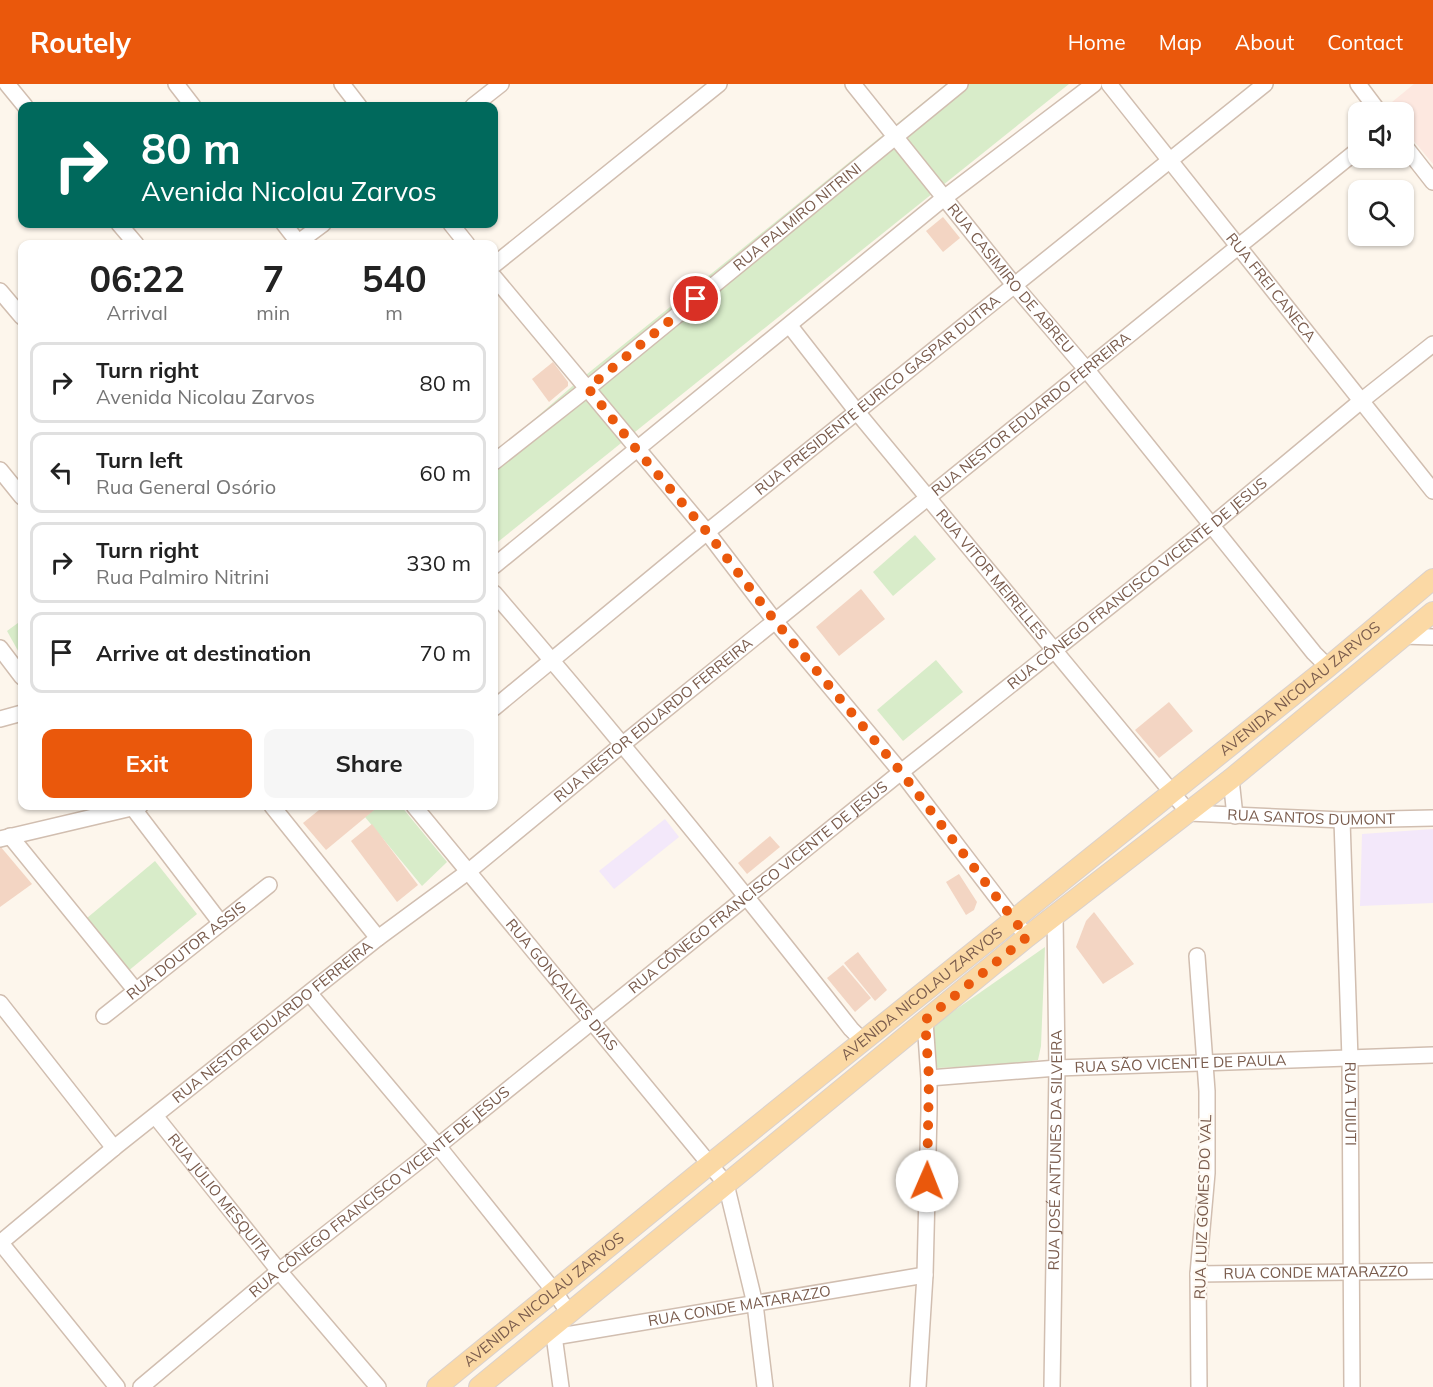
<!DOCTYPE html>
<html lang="en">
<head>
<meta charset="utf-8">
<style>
  :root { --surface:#fff; --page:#f6f6f6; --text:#222; --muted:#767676; --line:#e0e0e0; --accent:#ea580c }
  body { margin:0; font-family:Mulish,sans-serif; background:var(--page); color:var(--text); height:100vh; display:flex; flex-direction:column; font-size:22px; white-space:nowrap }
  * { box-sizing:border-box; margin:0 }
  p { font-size:20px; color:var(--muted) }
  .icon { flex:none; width:33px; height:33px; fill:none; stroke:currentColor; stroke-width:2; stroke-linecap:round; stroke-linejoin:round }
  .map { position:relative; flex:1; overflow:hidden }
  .side { position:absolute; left:18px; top:156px; width:480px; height:570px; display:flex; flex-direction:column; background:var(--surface); border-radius:12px; box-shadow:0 2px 4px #0004 }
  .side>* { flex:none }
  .top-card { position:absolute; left:18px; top:18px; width:480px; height:126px; border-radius:12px; box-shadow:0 2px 4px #0004; background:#00695c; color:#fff; overflow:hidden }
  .fabs { position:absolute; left:1348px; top:18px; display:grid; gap:12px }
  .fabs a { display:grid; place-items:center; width:66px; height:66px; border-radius:12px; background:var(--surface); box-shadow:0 2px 4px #0004; font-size:30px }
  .pin { position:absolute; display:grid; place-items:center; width:51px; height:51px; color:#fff; margin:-26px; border:3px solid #fff; border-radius:50%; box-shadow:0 2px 6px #0007 }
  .me { position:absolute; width:66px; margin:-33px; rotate:1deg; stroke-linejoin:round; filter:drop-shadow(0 0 4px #0008) }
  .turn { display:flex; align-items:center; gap:21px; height:126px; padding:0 24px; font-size:27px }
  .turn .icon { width:78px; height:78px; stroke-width:2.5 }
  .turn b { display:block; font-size:42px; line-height:51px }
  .eta { display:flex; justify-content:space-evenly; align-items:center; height:102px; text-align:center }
  .eta b { font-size:36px; font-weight:700; line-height:42px }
  .primary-button { display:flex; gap:12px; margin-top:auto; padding:12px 24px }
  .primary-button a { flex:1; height:69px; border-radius:12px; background:var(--accent); color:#fff; font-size:24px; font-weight:700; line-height:69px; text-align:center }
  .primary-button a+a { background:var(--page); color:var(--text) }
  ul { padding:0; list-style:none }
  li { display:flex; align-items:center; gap:18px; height:81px; margin:0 12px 9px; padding:0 12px; border:3px solid var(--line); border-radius:12px }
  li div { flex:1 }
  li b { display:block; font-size:22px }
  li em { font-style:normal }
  header { display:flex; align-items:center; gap:36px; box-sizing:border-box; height:84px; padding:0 30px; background:var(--accent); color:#fff }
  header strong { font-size:28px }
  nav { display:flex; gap:33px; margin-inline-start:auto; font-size:21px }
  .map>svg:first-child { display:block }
</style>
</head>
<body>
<header>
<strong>Routely</strong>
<nav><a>Home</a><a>Map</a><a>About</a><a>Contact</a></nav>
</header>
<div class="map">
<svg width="1433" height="1303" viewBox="0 0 1433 1303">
  <rect width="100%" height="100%" fill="#fdf6ec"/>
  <path fill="#fde8e0" d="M1414,0H1433V80L1404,45V28H1390L1386,23Z"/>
  <g fill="#f3e8fa">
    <path d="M665,735L679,753L614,805L599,787Z"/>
    <path d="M1433,745V819L1360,822L1362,750Z"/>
  </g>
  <g fill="#d8ecc9">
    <path d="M946,0H1069L494,461V370L576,299Z"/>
    <path d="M915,451L936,475L893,512L873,488Z"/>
    <path d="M22,536V574L7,547Z"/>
    <path d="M936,576L963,608L903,657L877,626Z"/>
    <path d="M379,722H401L447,778L422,802L365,733Z"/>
    <path d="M155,777L197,830L127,888L87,834Z"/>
    <path d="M1045,863L1041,962L1038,976L1011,980L938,984L932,981L928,945Z"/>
  </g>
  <g fill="#f3d5c3">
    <path d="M943,133L960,154L943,168L926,147Z"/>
    <path d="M553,278L568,298V302L549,318L532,295Z"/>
    <path d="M861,505L885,535L839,572L816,543Z"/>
    <path d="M1169,618L1193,647L1159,674L1135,646Z"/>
    <path d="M324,722H379L326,766L303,739Z"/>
    <path d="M372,740L418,801L397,818L351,757Z"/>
    <path d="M770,752L780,763L747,790L738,779Z"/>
    <path d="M0,762L32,800L0,823Z"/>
    <path d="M959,790L977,818L974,826L966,831L946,798Z"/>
    <path d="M1094,828L1134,880L1103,900L1076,863L1086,837Z"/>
    <path d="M858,868L887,906L875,917L844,879Z"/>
    <path d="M843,881L871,914L855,928L827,894Z"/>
  </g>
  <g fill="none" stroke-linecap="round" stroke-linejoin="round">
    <g stroke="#d1beb0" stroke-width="18">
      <g id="minor">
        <path d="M7,0L25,22"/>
        <path d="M176,0L193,22"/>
        <path d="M342,0L359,22"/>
        <path id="s1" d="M853,0L1015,202L1086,285L1314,569L1328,583"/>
        <path id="s2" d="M1109,0L1433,407"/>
        <path d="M1358,0L1379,28"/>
        <path d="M473,22L501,0"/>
        <path d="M1404,61L1433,98"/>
        <path d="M119,140L136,160"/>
        <path d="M284,140L298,158"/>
        <path d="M451,140L467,160"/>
        <path d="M296,160L323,140"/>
        <path d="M494,181L719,0"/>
        <path d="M494,193L707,448L775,537L901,688L1027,853"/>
        <path d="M0,207L22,233"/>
        <path id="s3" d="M790,242L857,328L1189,729L1342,736L1433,734"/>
        <path id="s4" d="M494,378L588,304L960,0"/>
        <path d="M0,386L22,413"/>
        <path d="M494,482L944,114L1094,0"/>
        <path d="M494,509C617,651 735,797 851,945L864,958"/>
        <path d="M1403,552L1433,553"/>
        <path d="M0,564L22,593"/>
        <path id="s5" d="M494,624L707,448L1265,0"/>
        <path d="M0,635L22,629"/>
        <path d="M1231,695L1235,732"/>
        <path d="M272,722L378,854"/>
        <path id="s6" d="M414,722L726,1100L755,1220L765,1303"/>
        <path d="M133,724L220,838"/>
        <path id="s7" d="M1342,736L1350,975L1352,1303"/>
        <path d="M10,752L136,907"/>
        <path d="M0,755L140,722"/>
        <path d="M1197,872L1207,1007V1089L1198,1190L1199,1303"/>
        <path d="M310,910L438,1062L554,1207L569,1229"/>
        <path d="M0,919L114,1064"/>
        <path id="s8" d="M104,932L269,801"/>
        <path id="s9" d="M929,994L1057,984L1433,971"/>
        <path id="s10" d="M156,1033L279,1187L378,1303"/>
        <path d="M0,1158L117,1303"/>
        <path id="s11" d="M0,1159L114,1064L378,854L469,787L623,660L1359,65"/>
        <path id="s12" d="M1198,1190L1433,1187"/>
        <path d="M553,1244L561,1303"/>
        <path id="s13" d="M554,1253L925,1191"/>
        <path id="s14" d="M141,1303L279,1187L438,1062L901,688L1212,441L1361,317L1433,260"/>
        <path d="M918,1303L925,1191L929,1027V994L925,937"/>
        <path id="s15" d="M1052,1303L1057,984L1055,830"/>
      </g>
    </g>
    <g stroke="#dad1cd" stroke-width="22">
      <g id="major">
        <path id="s16" d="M437,1303L710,1080L1328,583L1433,495"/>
        <path d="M479,1303L1027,853L1231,695L1433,528"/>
      </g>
    </g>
    <use href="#minor" stroke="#fff" stroke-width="15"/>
    <use href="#major" stroke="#fbd9a5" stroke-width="20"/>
  </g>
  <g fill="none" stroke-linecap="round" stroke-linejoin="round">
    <path stroke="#ea580c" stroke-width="10" stroke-dasharray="0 18" d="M696,215L588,304L636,365L707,448L775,537L901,688L1027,853L925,936L929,994L927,1097"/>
  </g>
  <g text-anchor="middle" stroke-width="4.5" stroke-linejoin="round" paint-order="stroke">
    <g font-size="15" fill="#7a5c4d" stroke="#fffaf3">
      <text dy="5" stroke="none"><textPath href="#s4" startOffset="390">RUA PALMIRO NITRINI</textPath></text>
      <text dy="5" stroke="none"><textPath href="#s1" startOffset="250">RUA CASIMIRO DE ABREU</textPath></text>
      <text dy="5" stroke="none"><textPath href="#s2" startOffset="260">RUA FREI CANECA</textPath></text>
      <text dy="5" stroke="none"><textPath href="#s5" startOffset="495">RUA PRESIDENTE EURICO GASPAR DUTRA</textPath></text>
      <text dy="5" stroke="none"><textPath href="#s11" startOffset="1323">RUA NESTOR EDUARDO FERREIRA</textPath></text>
      <text dy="5" stroke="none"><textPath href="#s3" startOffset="320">RUA VITOR MEIRELLES</textPath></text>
      <text dy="5" stroke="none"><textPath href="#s14" startOffset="1280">RUA CÔNEGO FRANCISCO VICENTE DE JESUS</textPath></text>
      <text dy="5" stroke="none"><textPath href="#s16" startOffset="1110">AVENIDA NICOLAU ZARVOS</textPath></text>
      <text dy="5" stroke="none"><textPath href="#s11" startOffset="837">RUA NESTOR EDUARDO FERREIRA</textPath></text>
      <text dy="5" stroke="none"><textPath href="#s3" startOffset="752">RUA SANTOS DUMONT</textPath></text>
      <text dy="5" stroke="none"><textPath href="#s14" startOffset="794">RUA CÔNEGO FRANCISCO VICENTE DE JESUS</textPath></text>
      <text dy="5" stroke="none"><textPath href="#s8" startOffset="105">RUA DOUTOR ASSIS</textPath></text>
      <text dy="5" stroke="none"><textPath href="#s6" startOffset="232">RUA GONÇALVES DIAS</textPath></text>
      <text dy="5" stroke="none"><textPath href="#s16" startOffset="624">AVENIDA NICOLAU ZARVOS</textPath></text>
      <text dy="5" stroke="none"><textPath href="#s11" startOffset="351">RUA NESTOR EDUARDO FERREIRA</textPath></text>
      <text dy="5" stroke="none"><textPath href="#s9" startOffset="252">RUA SÃO VICENTE DE PAULA</textPath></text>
      <text dy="5" stroke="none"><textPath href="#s7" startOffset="284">RUA TUIUTI</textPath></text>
      <text dy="5" stroke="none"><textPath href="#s15" startOffset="237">RUA JOSÉ ANTUNES DA SILVEIRA</textPath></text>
      <text dy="5" stroke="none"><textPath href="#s14" startOffset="308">RUA CÔNEGO FRANCISCO VICENTE DE JESUS</textPath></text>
      <text dy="5" stroke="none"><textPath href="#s10" startOffset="102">RUA JÚLIO MESQUITA</textPath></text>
      <text transform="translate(1203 1123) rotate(-88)" y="5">RUA LUIZ GOMES DO VAL</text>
      <text dy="5" stroke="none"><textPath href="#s12" startOffset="118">RUA CONDE MATARAZZO</textPath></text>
      <text dy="5" stroke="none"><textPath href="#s16" startOffset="138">AVENIDA NICOLAU ZARVOS</textPath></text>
      <text dy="5" stroke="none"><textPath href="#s13" startOffset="188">RUA CONDE MATARAZZO</textPath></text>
    </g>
  </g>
</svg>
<div class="fabs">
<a><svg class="icon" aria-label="sound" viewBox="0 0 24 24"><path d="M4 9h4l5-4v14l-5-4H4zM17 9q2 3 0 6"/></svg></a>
<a><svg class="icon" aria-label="search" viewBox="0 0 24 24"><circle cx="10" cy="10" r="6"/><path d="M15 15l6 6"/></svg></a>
</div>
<div class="pin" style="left:696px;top:215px;background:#d93025"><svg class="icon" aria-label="arrive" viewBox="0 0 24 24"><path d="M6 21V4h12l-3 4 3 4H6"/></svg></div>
<svg class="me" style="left:927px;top:1097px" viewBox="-20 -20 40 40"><circle r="19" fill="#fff"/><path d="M0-13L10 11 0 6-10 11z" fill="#ea580c"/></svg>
<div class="top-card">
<div class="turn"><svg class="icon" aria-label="right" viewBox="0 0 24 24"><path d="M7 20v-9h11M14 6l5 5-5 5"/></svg><div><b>80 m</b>Avenida Nicolau Zarvos</div></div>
</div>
<section class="side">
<div class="eta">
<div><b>06:22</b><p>Arrival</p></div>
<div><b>7</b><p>min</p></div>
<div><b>540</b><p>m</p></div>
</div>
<ul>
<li><svg class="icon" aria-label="right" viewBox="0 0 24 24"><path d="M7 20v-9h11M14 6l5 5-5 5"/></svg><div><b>Turn right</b><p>Avenida Nicolau Zarvos</p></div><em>80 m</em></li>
<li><svg class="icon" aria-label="left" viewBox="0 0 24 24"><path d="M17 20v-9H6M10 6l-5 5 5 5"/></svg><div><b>Turn left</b><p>Rua General Osório</p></div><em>60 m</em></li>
<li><svg class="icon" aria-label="right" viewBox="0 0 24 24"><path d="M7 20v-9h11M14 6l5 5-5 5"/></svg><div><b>Turn right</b><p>Rua Palmiro Nitrini</p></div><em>330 m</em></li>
<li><svg class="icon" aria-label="arrive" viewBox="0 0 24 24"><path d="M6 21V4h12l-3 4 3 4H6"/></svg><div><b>Arrive at destination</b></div><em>70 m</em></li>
</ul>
<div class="primary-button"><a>Exit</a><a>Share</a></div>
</section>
</div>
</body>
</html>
